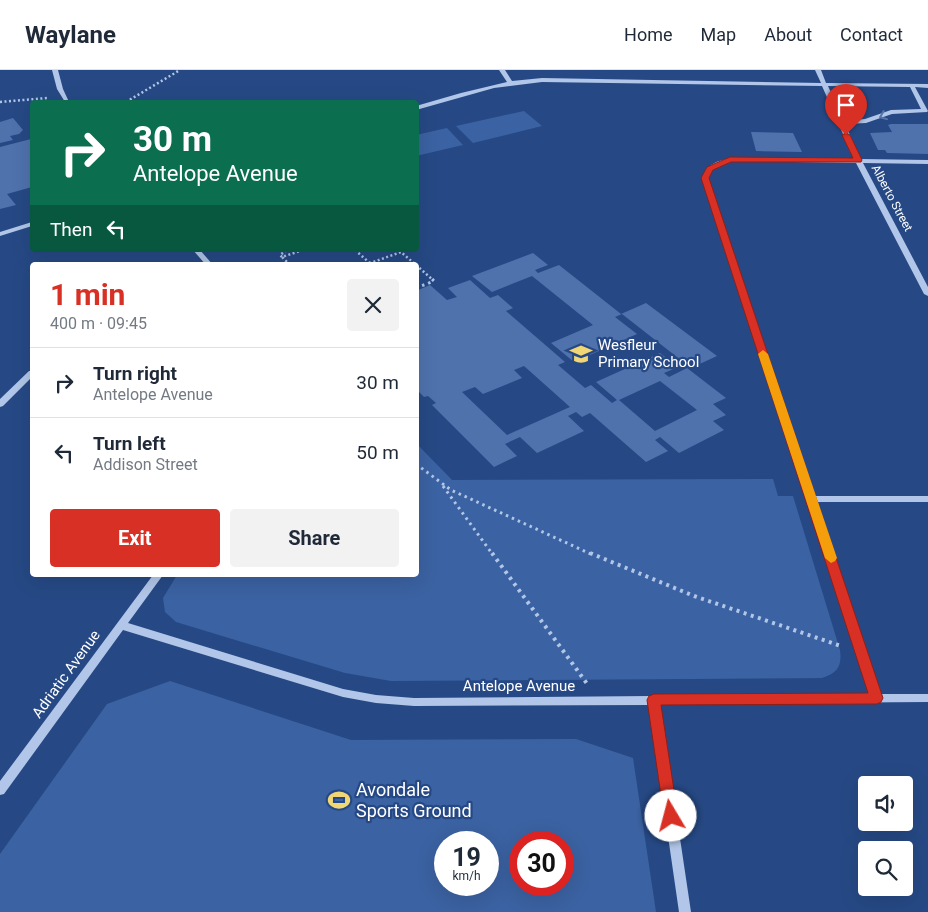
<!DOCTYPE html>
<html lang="en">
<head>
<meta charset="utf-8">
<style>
  :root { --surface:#fff; --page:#f2f2f3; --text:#1f2937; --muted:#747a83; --line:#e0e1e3; --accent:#d93025 }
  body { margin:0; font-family:Roboto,sans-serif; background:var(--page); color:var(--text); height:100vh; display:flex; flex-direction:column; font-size:19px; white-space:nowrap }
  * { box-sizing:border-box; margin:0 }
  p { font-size:16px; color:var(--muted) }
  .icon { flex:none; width:28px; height:28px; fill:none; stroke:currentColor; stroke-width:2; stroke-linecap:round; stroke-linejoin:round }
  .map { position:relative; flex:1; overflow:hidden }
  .panel { position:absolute; left:30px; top:192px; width:389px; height:315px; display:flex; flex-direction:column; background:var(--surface); border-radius:5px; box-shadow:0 5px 20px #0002 }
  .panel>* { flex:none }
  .hud { position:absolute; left:30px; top:30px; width:389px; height:152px; border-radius:5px; box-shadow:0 5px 20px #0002; background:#0b6e4f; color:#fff; overflow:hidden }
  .tools { position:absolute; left:858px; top:706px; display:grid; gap:10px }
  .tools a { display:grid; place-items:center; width:55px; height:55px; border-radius:5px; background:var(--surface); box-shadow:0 5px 20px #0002; font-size:25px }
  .speed { position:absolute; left:434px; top:761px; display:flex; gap:10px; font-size:25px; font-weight:700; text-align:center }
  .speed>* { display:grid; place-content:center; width:65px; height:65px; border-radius:50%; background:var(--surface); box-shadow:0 5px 20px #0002; line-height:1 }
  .speed small { font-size:12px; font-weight:400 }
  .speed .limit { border:8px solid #d22; background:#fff; color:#111 }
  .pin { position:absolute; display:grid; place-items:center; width:42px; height:42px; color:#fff; margin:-51px -21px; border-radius:50% 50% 50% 0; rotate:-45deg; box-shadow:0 0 5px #0007 }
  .pin .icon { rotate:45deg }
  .me { position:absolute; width:55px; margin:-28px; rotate:352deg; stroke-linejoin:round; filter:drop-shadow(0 0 4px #0008) }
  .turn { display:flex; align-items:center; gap:18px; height:105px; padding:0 20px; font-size:22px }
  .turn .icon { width:65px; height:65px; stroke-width:2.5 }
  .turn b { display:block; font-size:35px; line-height:42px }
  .then { display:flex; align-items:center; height:48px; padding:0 20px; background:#0003; gap:10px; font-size:19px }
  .round { display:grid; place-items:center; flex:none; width:52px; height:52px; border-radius:5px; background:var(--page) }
  .head { display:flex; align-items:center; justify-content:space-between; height:85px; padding:0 20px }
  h1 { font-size:30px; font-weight:700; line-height:38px; color:var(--accent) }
  .cta { display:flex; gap:10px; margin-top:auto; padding:10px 20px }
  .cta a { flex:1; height:58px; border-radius:5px; background:var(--accent); color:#fff; font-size:20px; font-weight:700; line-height:58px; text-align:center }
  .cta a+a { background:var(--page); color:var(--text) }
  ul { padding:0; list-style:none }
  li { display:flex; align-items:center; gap:15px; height:70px; padding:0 20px; border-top:1px solid var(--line) }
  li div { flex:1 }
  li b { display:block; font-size:19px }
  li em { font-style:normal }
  header { display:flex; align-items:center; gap:30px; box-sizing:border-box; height:70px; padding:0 25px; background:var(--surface); border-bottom:1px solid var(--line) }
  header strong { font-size:24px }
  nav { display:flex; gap:28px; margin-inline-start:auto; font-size:18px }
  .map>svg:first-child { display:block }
</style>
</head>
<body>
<header>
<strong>Waylane</strong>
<nav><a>Home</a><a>Map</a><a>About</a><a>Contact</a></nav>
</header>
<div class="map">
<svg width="928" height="842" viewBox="0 0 928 842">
  <rect width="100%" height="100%" fill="#264985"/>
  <g fill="#3b62a2" fill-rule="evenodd">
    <path d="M524,41L542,56L473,73L456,56Z"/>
    <path d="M447,58L463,75L416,86V65Z"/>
    <path d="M416,373L452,410L773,409L778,426H793L840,580C842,596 838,603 822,608L391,611L345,603L176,552L165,542L163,528L177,505H416Z"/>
    <path d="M170,611L351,670L576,669L633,688L656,842H0V784L107,634ZM488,772V815H445V772ZM562,772V815H520V772Z"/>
  </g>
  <g fill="#4f72ad" fill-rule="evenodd">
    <path d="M13,48L23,60L19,64L10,66L13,70L0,73V52Z"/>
    <path d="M891,54H928V84L887,83L885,80H878L870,63L892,62L888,55Z"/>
    <path d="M751,62L793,63L802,82L756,81Z"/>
    <path d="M31,69L32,71V117L7,124L16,135L0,139V77Z"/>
    <path d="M533,183L548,195L535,200L538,203L559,195L621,244L646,233L717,286L691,298L622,244L615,247L637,264L574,292L551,273L593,255L532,206L492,222L472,206Z"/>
    <path d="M470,210L490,228L498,225L513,238L506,241L565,292L558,295L585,318L591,315L612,333L617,330L596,312L660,283L678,297L664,303L669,307L687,298L726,328L713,334L726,345L713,351L724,360L679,383L660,367L655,370L668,381L646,392L590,343L582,347L576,342L568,346L584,361L537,383L520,367L505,374L517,386L494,397L432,335L436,333L428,326L424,327L416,319V221L430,215L447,230L457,227L448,218ZM524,296L570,337L507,365L462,322L475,317L483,324L522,308L514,300ZM660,311L697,340L655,361L619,330Z"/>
  </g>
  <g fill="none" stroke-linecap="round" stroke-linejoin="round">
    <g stroke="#b1c6e8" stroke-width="2.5" stroke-dasharray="2 2.5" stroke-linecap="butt">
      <path d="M0,32L47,28"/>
      <path d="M126,32L180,0"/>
      <path d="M355,180L372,195"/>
      <path d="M282,187L280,185L287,180"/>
      <path d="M290,195L282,187L303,180"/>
      <path d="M365,195L401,182L416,195"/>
      <path d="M416,195L433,210"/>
    </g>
    <g stroke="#b1c6e8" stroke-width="3" stroke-dasharray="2.5 4" stroke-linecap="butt">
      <path d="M416,218L434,211L432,209"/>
      <path d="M416,394L451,420L593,485"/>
      <path d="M443,416L493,485"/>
    </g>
    <g stroke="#b1c6e8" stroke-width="4" stroke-dasharray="3 4.5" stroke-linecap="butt">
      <path d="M492,483L588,615"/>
      <path d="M590,483L694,526L841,576"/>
    </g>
    <g fill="#b1c6e8" fill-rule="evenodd">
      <path d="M52,0H58L63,19L69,32H65L57,19Z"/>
      <path d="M499,0H505L512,11L542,8L821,13L815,0H821L826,13L928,14V18L915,17L928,41L927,42L892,44L866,53L845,54L861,89L928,90V94L863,93L928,217V226L924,224L856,93L734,91C722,93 712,96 708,108L815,426H928V432H817L881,624H928V632L660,634L691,842H679L649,635L414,636L376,633L343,627L123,560L4,724L0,725V711L153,505H163L128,553L343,619L376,625L414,628L871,624L702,108C707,93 719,90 734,88L854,89L839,55L837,53L838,52L822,16L542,12L494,18L416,40V36L461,23L507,12ZM828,16L910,17L921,39L891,40L865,49L844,51Z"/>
      <path d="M32,152V156L0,166V162Z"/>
      <path d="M193,180H200L213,195H206Z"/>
      <path d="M29,301H32V307L3,336L0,337V329Z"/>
    </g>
  </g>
  <defs><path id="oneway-chevron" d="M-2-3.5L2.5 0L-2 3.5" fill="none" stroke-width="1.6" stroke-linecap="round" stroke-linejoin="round" transform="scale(1.25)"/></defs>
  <use stroke="#5775a8" href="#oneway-chevron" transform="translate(883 46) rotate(158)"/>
  <path fill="#d93025" stroke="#8d1f18" d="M846,63L850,65L862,90L861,92H731L713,100L709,108L883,628L881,632L877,634L661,635L678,746L676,750L671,752L666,750L664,746L647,630L649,626L654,624L868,623L701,108L707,97L730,87L853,88L842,65Z"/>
  <path fill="#f59e0b" d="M763,280L768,284L837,488L835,491L831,493L825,488L758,284Z"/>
  <defs>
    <g id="school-bare" transform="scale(1.725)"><path d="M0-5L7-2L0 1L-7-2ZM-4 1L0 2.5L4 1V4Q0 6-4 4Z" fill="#f1d676" stroke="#264985" stroke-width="2.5" paint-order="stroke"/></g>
    <g id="stadium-bare" transform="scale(1.725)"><path d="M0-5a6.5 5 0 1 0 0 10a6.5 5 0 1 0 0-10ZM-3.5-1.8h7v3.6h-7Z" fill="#f1d676" stroke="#264985" stroke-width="2.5" paint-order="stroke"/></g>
  </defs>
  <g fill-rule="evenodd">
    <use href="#school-bare" x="581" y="284"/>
    <use href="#stadium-bare" x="339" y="730"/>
  </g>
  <g text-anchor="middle" stroke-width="4.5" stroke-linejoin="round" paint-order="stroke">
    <g font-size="12" fill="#fff" stroke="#264985">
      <text transform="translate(892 128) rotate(62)" y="4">Alberto Street</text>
    </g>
    <g font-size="15" fill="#fff" stroke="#264985" text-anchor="start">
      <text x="598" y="280">Wesfleur<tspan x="598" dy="17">Primary School</tspan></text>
    </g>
    <g font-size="15" fill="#fff" stroke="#264985">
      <text transform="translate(66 604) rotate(-54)" y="5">Adriatic Avenue</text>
      <text x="519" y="621">Antelope Avenue</text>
    </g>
    <g font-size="18" fill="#fff" stroke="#264985" text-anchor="start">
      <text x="356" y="726">Avondale<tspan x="356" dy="21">Sports Ground</tspan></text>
    </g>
  </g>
</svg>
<div class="tools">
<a><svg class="icon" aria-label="sound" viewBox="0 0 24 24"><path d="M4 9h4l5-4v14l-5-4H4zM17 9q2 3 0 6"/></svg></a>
<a><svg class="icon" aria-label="search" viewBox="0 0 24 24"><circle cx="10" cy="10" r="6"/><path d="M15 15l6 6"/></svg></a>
</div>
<div class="speed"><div>19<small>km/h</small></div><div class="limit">30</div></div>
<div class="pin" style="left:846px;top:65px;background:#d93025"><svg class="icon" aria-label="arrive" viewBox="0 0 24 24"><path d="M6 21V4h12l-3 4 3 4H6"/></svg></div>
<svg class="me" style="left:671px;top:746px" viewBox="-20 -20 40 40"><circle r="19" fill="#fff"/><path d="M0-13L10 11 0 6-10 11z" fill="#d93025"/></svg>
<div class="hud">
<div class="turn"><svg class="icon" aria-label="right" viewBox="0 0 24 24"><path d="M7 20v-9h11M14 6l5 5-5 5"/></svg><div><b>30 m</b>Antelope Avenue</div></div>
<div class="then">Then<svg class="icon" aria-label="left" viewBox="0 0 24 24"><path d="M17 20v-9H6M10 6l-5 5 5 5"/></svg></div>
</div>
<section class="panel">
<div class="head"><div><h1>1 min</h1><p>400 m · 09:45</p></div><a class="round"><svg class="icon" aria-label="close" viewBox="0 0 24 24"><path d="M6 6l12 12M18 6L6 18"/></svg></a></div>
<ul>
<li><svg class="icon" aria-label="right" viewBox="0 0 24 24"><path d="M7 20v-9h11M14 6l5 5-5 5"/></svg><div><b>Turn right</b><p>Antelope Avenue</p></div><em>30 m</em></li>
<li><svg class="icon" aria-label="left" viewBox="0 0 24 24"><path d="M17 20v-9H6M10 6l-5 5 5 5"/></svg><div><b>Turn left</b><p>Addison Street</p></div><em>50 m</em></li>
</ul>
<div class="cta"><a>Exit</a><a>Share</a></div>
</section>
</div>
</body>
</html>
